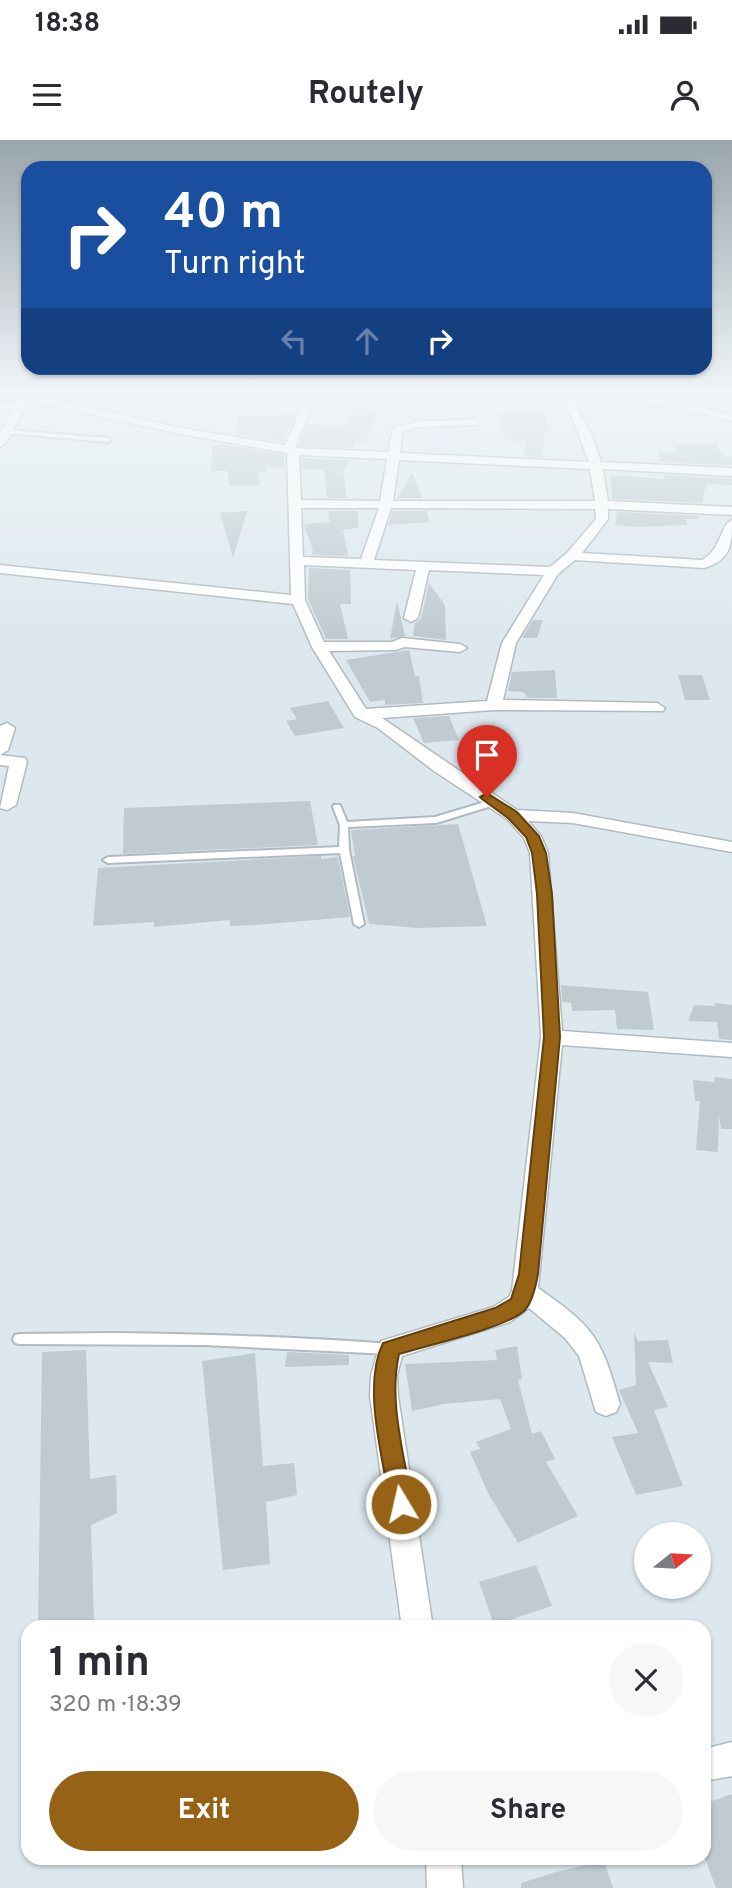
<!DOCTYPE html>
<html lang="en">
<head>
<meta charset="utf-8">
<style>
  :root { --surface:#fff; --page:#f7f7f7; --text:#2b2b33; --muted:#7c7c81; --accent:#956216 }
  body { margin:0; font-family:Overpass,sans-serif; background:var(--page); color:var(--text); height:100vh; display:flex; flex-direction:column; font-size:26px; white-space:nowrap }
  * { box-sizing:border-box; margin:0 }
  p { font-size:23px; color:var(--muted) }
  .icon { flex:none; width:38px; height:38px; fill:none; stroke:currentColor; stroke-width:2; stroke-linecap:round; stroke-linejoin:round }
  .map { position:relative; flex:1; overflow:hidden }
  .side { position:absolute; left:21px; top:1480px; width:690px; height:245px; display:flex; flex-direction:column; background:var(--surface); border-radius:21px; box-shadow:0 2px 5px #0004 }
  .side>* { flex:none }
  .guide { position:absolute; left:21px; top:21px; width:691px; height:214px; border-radius:21px; box-shadow:0 2px 5px #0004; background:#1a4fa0; color:#fff; overflow:hidden }
  .needle { width:46px; rotate:72deg }
  .buttons { position:absolute; left:634px; top:1382px; display:grid; gap:14px }
  .buttons a { display:grid; place-items:center; width:77px; height:77px; border-radius:50%; background:var(--surface); box-shadow:0 2px 5px #0004; font-size:35px }
  .pin { position:absolute; display:grid; place-items:center; width:60px; height:60px; color:#fff; margin:-72px -30px; border-radius:50% 50% 50% 0; rotate:-45deg; box-shadow:0 0 7px #0007 }
  .pin .icon { rotate:45deg }
  .me { position:absolute; width:77px; margin:-38px; rotate:351deg; stroke-linejoin:round; filter:drop-shadow(0 0 5px #0008) }
  .turn { display:flex; align-items:center; gap:24px; height:147px; padding:0 28px; font-size:32px }
  .turn .icon { width:91px; height:91px; stroke-width:2.5 }
  .turn b { display:block; font-size:49px; line-height:60px }
  .lanes { display:flex; align-items:center; height:66px; padding:0 28px; background:#0003; justify-content:center; gap:35px; direction:ltr }
  .lanes .off { opacity:.35 }
  .round { display:grid; place-items:center; flex:none; width:74px; height:74px; border-radius:37px; background:var(--page) }
  .overview { display:flex; align-items:center; justify-content:space-between; height:119px; padding:0 28px }
  h1 { font-size:42px; font-weight:700; line-height:52px }
  .action { display:flex; gap:14px; margin-top:auto; padding:14px 28px }
  .action a { flex:1; height:80px; border-radius:42px; background:var(--accent); color:#fff; font-size:28px; font-weight:700; line-height:80px; text-align:center }
  .action a+a { background:var(--page); color:var(--text) }
  .status { display:flex; justify-content:space-between; align-items:center; height:49px; padding:0 35px; background:var(--surface); direction:ltr }
  .status svg { height:19px; fill:currentColor }
  header { display:flex; justify-content:space-between; align-items:center; height:91px; padding:0 28px; background:var(--surface); font-size:32px; font-weight:700 }
  .map>svg:first-child { display:block }
</style>
</head>
<body>
<div class="status"><b>18:38</b><svg viewBox="0 0 49 12"><path d="M0 12V9h3v3zM5 12V6h3v6zM10 12V3h3v9zM15 12V0h3v12zM26 1h20v11H26zM47 4h2v5h-2z"/></svg></div>
<header><svg class="icon" aria-label="menu" viewBox="0 0 24 24"><path d="M4 6h16M4 12h16M4 18h16"/></svg>Routely<svg class="icon" aria-label="person" viewBox="0 0 24 24"><circle cx="12" cy="8" r="4"/><path d="M4 21q1-7 8-7t8 7"/></svg></header>
<div class="map">
<svg width="732" height="1748" viewBox="0 0 732 1748">
  <rect width="100%" height="100%" fill="#dde8ee"/>
  <g fill="#c0cbd1">
    <path d="M353,268L379,269L365,302H355L353,308L299,306L307,284L345,286Z"/>
    <path d="M543,270L550,292H544L543,317L524,316L526,301H505V296H503L500,272Z"/>
    <path d="M279,273H296L283,302L236,294L238,276H278Z"/>
    <path d="M716,303L723,317H732V325L661,322L658,311L678,313L672,304Z"/>
    <path d="M212,305H227L284,315L285,328L266,327L267,331L258,332L260,345L229,346L228,331H211Z"/>
    <path d="M302,318L349,320L345,331H343L347,358H327L324,330L302,329Z"/>
    <path d="M412,333L422,358H397Z"/>
    <path d="M610,335L665,339L664,335L732,339V345L706,344L702,363L612,359Z"/>
    <path d="M247,371L233,418L220,373Z"/>
    <path d="M328,371H358V388L343,390L348,416L311,415L313,411L304,384L330,382Z"/>
    <path d="M393,371H426L430,382L388,385Z"/>
    <path d="M617,372L699,376L698,379H686L687,385L637,387L615,385Z"/>
    <path d="M309,428L350,430L351,464H340L348,499H326L308,459Z"/>
    <path d="M429,443L445,465L446,500L413,496L415,483L421,479Z"/>
    <path d="M397,461L405,496L390,499Z"/>
    <path d="M533,480H543L537,498H522Z"/>
    <path d="M409,510L415,536H419L423,563L385,565V560L370,562L346,520Z"/>
    <path d="M555,530L557,558H528L523,552L508,551L512,532Z"/>
    <path d="M678,535H702L710,560H685Z"/>
    <path d="M328,561L344,588L295,596L286,581L297,579L290,568Z"/>
    <path d="M449,576L459,600L424,603L413,578Z"/>
    <path d="M310,661L318,705L123,714L124,668Z"/>
    <path d="M458,684L487,786L418,788L369,784L353,716H355L351,690Z"/>
    <path d="M321,716V719L338,717L350,777L256,785L230,786V780L154,787V782L93,786L98,728Z"/>
    <path d="M561,845L648,852L654,890L617,889L615,870L572,871L571,863L562,862Z"/>
    <path d="M715,863L732,865V900L719,899L717,882L688,881L694,865L715,866Z"/>
    <path d="M714,937L732,939V989H721L719,975L718,1012L696,1010L700,961H695L693,940L715,942Z"/>
    <path d="M634,1193L638,1201L668,1200L673,1223L648,1222L668,1267L654,1270L683,1346L636,1355L612,1297L638,1293L619,1250L636,1245Z"/>
    <path d="M517,1206L522,1239L518,1240L532,1294L541,1291L555,1319L546,1322L578,1376L518,1403L488,1353L470,1312L480,1309L476,1302L511,1289L500,1259L444,1264L412,1271L405,1224L497,1220L495,1210Z"/>
    <path d="M86,1210L90,1339L116,1335L117,1373L91,1385L94,1481L38,1487L42,1212Z"/>
    <path d="M287,1212L349,1215V1225L285,1227Z"/>
    <path d="M255,1213L263,1326L294,1323L297,1355L266,1362L270,1424L223,1430L202,1221Z"/>
    <path d="M536,1425L552,1466L494,1485L479,1442Z"/>
    <path d="M732,1654V1748H716L704,1716V1664Z"/>
    <path d="M604,1721L613,1748H521V1743L556,1732Z"/>
  </g>
  <g fill="none" stroke-linecap="round" stroke-linejoin="round">
    <g stroke="#b0bbc1" stroke-width="4">
      <g id="service">
        <path d="M7,290L108,298L111,300L108,302L5,293L4,292Z"/>
        <path d="M495,659L498,660V664L436,683L348,687L349,710L364,784L359,787L354,784L340,713L108,723L103,720L108,717L339,707L340,685L333,667L334,665H340L347,682L435,677Z"/>
        <path d="M113,1193C205,1194 298,1197 390,1204L395,1205L397,1209L395,1213L390,1214L205,1205L20,1204L15,1203L13,1199L15,1195L20,1194Z"/>
      </g>
    </g>
    <g stroke="#b0bbc1" stroke-width="3">
      <g id="minor">
        <path d="M25,250H35L33,255L181,288L285,305L303,264L302,258L295,250H306L312,257L313,264L295,308L388,312L393,288L420,281L474,280L480,283L478,285L420,287L402,292L400,313L589,322L573,280L556,250C616,250 674,261 732,275V281L673,267L569,254L592,295L601,322L732,328V336L603,329L608,361L732,367V375L608,369V379L582,413L702,420C722,409 720,385 732,380C732,405 731,420 704,428L575,420L558,434L516,503L503,560L657,563L665,568L663,571L494,570L382,578L517,670L573,673L732,702V712L573,683L528,681L541,696L548,713L562,891L732,903V917L562,905L538,1148C595,1188 601,1197 620,1264L616,1272L606,1276L596,1272L579,1216L565,1198L529,1168L510,1182L402,1216L397,1235L398,1256L433,1488H402L370,1256L371,1235L381,1201L493,1167L509,1157L512,1151L541,897L530,713L524,698L507,679L434,631L378,588L355,577L312,507L293,464L0,433V425L291,455L287,313L181,294L29,261L6,303L0,306V293L13,270H0V264L17,263ZM299,315L387,319L380,361L301,360ZM399,320L590,329L595,361H393ZM301,368H379L361,419L303,417ZM391,368L595,369L596,379L567,413L550,427L374,420ZM304,425L416,430L404,478L411,482L418,478L429,430L544,435L502,503L487,561L366,569L329,511L395,510L405,507L460,512L467,508L460,504L402,498L392,502H324L305,460Z"/>
        <path d="M7,583L15,588L8,610L0,615L25,618L27,622L16,665L7,670L0,668L9,626L0,625V586Z"/>
        <path d="M732,1602V1636L704,1641V1609Z"/>
        <path d="M426,1718H461L463,1748H427Z"/>
      </g>
    </g>
    <use href="#service" fill="#fff" fill-rule="evenodd"/>
    <use href="#minor" fill="#fff" fill-rule="evenodd"/>
  </g>
  <linearGradient id="sky" x2="0" y2="1"><stop stop-color="#98a5ab"/><stop offset="0.51" stop-color="#f0f5f7"/><stop offset="1" stop-color="#f0f5f7" stop-opacity="0"/></linearGradient>
  <rect width="732" height="495" fill="url(#sky)"/>
  <path fill="#956216" stroke="#61400e" stroke-width="2" d="M487,653L517,672L539,696L546,713L552,754L560,897L538,1134C536,1145 533,1161 525,1170C509,1187 425,1206 399,1214C388,1263 405,1316 412,1364L409,1372L401,1375L394,1372L390,1364C383,1318 362,1246 383,1203L495,1168L511,1159L519,1134L544,897L537,754L532,713L526,697L508,678L482,659L480,657Z"/>
</svg>
<div class="buttons">
<a><svg class="needle" viewBox="-14 -14 28 28"><path d="M0-13l5 13h-10z" fill="#e53935"/><path d="M0 13l5-13h-10z" fill="#7c7c81"/></svg></a>
</div>
<div class="pin" style="left:487px;top:657px;background:#d93025"><svg class="icon" aria-label="arrive" viewBox="0 0 24 24"><path d="M6 21V4h12l-3 4 3 4H6"/></svg></div>
<svg class="me" style="left:401px;top:1364px" viewBox="-20 -20 40 40"><circle r="17" fill="#956216" stroke="#fff" stroke-width="3"/><path d="M0-11L8 9 0 5-8 9z" fill="#fff"/></svg>
<div class="guide">
<div class="turn"><svg class="icon" aria-label="right" viewBox="0 0 24 24"><path d="M7 20v-9h11M14 6l5 5-5 5"/></svg><div><b>40 m</b>Turn right</div></div>
<div class="lanes"><svg class="icon off" aria-label="left" viewBox="0 0 24 24"><path d="M17 20v-9H6M10 6l-5 5 5 5"/></svg><svg class="icon off" aria-label="ahead" viewBox="0 0 24 24"><path d="M12 20V5M6 11l6-6 6 6"/></svg><svg class="icon" aria-label="right" viewBox="0 0 24 24"><path d="M7 20v-9h11M14 6l5 5-5 5"/></svg></div>
</div>
<section class="side">
<div class="overview"><div><h1>1 min</h1><p>320 m · 18:39</p></div><a class="round"><svg class="icon" aria-label="close" viewBox="0 0 24 24"><path d="M6 6l12 12M18 6L6 18"/></svg></a></div>
<div class="action"><a>Exit</a><a>Share</a></div>
</section>
</div>
</body>
</html>
